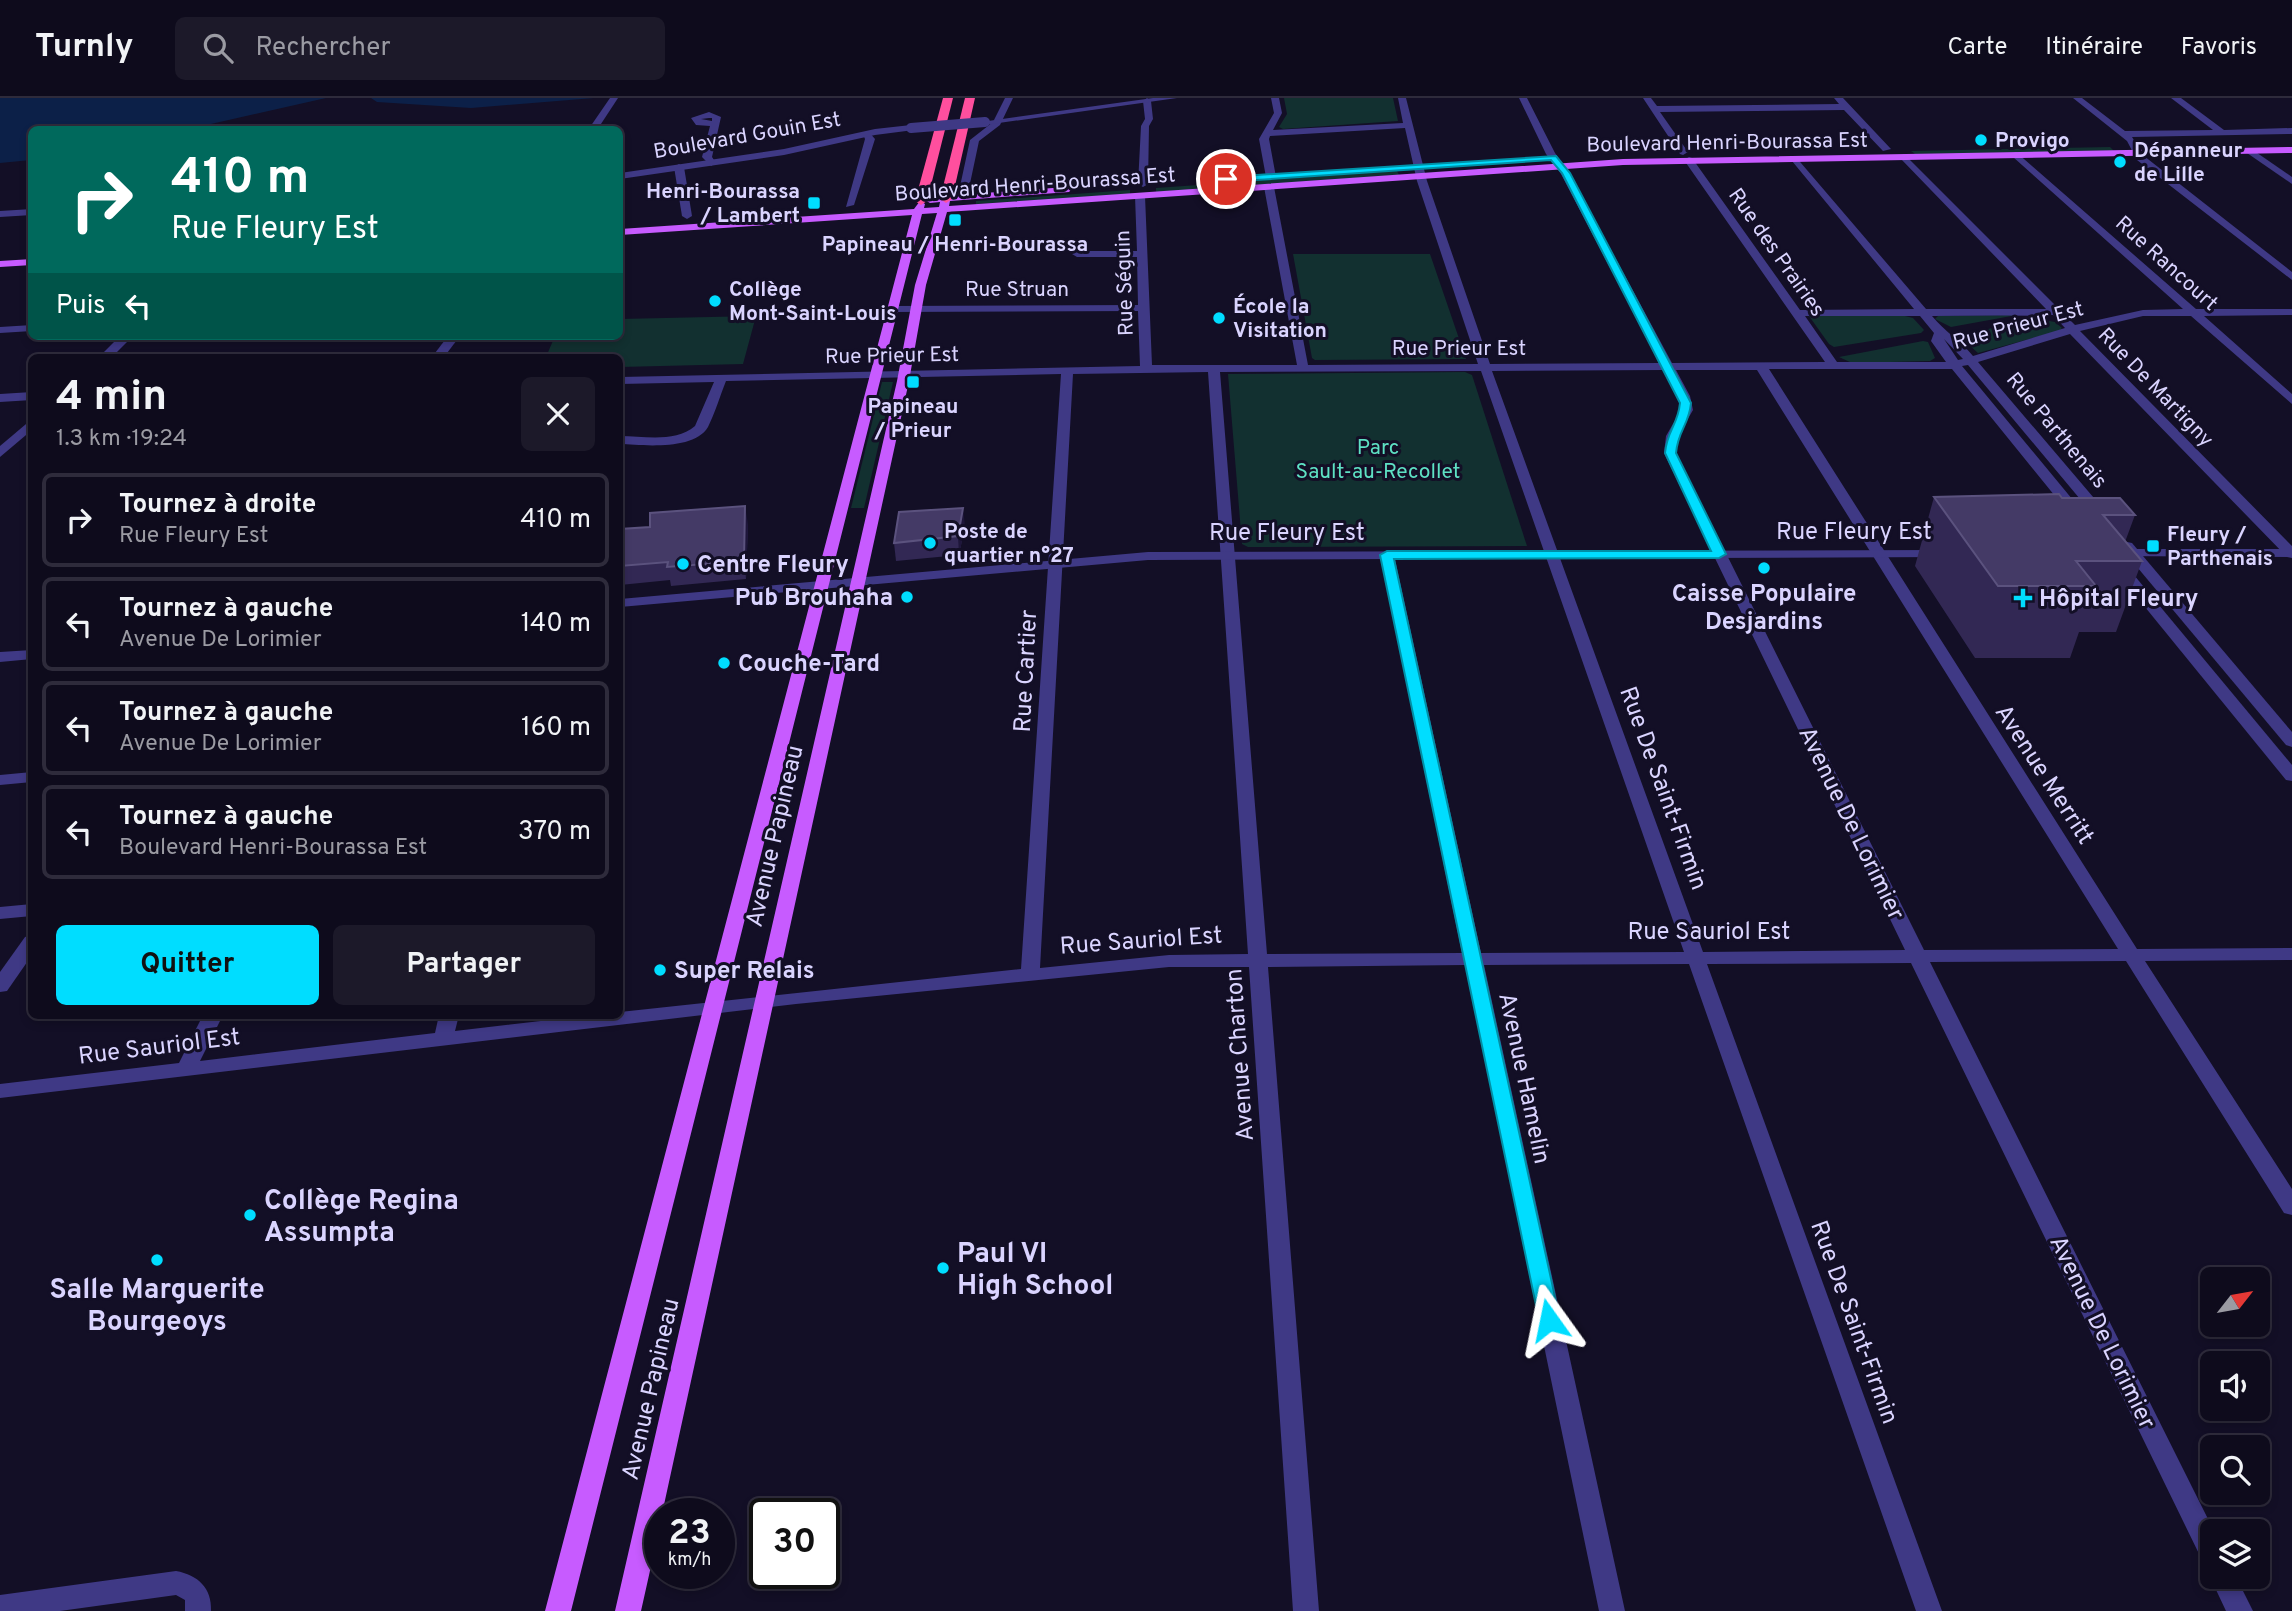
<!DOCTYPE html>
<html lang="fr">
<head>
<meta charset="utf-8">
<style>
  :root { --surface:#0e0b1c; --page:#1c1929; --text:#f1f3f6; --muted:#9b9ba3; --line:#2e2b3b; --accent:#0df }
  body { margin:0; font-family:Overpass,sans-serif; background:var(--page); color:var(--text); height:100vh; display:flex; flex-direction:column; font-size:26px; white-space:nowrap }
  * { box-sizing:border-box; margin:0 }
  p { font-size:23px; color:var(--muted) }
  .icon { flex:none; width:38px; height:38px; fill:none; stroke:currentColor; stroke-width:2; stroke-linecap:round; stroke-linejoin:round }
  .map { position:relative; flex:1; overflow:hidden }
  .panel { position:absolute; left:28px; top:256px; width:595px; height:665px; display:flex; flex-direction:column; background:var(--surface); border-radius:10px; box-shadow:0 4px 10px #0003,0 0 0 2px var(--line) }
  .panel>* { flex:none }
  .guide { position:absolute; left:28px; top:28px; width:595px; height:214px; border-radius:10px; box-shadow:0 4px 10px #0003,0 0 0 2px var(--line); background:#00695c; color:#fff; overflow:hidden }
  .needle { width:46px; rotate:59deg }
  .fabs { position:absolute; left:2200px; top:1169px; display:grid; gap:14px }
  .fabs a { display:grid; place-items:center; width:70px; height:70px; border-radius:10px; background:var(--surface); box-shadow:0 4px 10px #0003,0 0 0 2px var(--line); font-size:35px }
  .speed { position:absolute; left:644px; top:1400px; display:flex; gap:14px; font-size:35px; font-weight:700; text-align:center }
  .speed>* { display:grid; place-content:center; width:91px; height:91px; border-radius:50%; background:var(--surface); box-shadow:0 4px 10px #0003,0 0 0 2px var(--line); line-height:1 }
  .speed small { font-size:18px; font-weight:400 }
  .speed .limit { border:4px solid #111; border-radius:10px; background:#fff; color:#111 }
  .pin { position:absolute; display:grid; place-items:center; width:60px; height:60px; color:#fff; margin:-30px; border:4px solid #fff; border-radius:50%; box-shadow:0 2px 7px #0007 }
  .me { position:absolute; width:77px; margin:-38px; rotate:348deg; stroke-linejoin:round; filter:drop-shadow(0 0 5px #0008) }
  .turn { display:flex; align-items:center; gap:24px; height:147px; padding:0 28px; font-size:32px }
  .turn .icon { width:91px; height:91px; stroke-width:2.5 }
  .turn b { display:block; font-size:49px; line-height:60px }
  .then { display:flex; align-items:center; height:66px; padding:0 28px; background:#0003; gap:14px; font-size:26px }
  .round { display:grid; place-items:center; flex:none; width:74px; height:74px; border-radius:10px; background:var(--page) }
  .summary { display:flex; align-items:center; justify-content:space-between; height:119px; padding:0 28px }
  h1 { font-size:42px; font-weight:700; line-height:52px }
  .cta { display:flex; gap:14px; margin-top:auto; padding:14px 28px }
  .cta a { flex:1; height:80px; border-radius:10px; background:var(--accent); color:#111; font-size:28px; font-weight:700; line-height:80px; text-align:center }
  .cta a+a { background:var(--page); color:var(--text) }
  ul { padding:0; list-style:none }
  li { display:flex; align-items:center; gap:21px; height:94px; margin:0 14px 10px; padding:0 14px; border:4px solid var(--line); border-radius:10px }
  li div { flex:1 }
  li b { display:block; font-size:26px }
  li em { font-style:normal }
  header { display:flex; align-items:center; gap:42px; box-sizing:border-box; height:98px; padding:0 35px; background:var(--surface); border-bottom:2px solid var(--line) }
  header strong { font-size:33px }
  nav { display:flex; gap:38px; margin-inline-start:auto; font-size:24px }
  .search { width:490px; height:63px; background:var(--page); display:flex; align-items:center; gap:18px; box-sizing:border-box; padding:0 24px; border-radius:10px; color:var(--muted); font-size:26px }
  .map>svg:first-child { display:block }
</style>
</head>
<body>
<header>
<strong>Turnly</strong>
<div class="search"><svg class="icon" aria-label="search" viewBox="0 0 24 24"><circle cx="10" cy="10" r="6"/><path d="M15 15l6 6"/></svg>Rechercher</div>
<nav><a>Carte</a><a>Itinéraire</a><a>Favoris</a></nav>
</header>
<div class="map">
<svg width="2292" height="1513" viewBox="0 0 2292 1513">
  <rect width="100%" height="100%" fill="#130f26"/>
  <g fill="#123030">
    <path d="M1284,0H1393L1398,23L1283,31L1279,29L1287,16Z"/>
    <path d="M2110,49L2114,53L1915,56L1911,53Z"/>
    <path d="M1397,73L1399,77L1156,94V90Z"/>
    <path d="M1130,92V96L976,106V103Z"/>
    <path d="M1293,156H1430L1466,261L1315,262L1312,260Z"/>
    <path d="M2017,217L1951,229L1935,221L1938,218Z"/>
    <path d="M756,218L743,266L620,269V259H546L555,238H620V221Z"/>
    <path d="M1809,218H1905L1913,220L1924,232L1921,235L1834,249L1829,246Z"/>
    <path d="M2038,221L2055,224L2062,230L2059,233L1978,255L1958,237Z"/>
    <path d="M1923,243L1928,244L1935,260L1930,263L1852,265L1839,259Z"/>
    <path d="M1465,274L1472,277L1527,448L1248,449L1242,446L1228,276Z"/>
    <path d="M882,284H893L864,410H851Z"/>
  </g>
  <g fill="#0c2048">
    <path d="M0,0H326L189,31L32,32L31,62L0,65Z"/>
    <path d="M371,0H594L471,10L377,4Z"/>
  </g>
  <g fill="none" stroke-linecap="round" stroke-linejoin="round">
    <g fill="#3f3985" fill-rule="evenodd">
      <path d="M610,0H618L597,32H588Z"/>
      <path d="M1005,0H1013L1000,27L979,43L968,95L949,103H943V99L959,93L970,42L993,24Z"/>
      <path d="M1147,0L1151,3L1153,21L1149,28L1148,86L1143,89L1138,86L1141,28L1145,21L1143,3Z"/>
      <path d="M1271,0H1279L1282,15L1273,32L1403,25L1398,0H1406L1427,83L1490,266L1660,265L1561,76L1546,56L1519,0H1527L1555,55L1570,76L1672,265L1825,264L1684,62L1689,59L1692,60L1800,212L1914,211L1792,63V59L1795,58L1926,211H2046L1901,61L1899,59L1904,56L2075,227L2143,212L2183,211L2013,59V55L2016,54L2196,211H2292V217L2204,218L2292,296V306L2191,218H2143L2080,233L2292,448V460L2287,459L2070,236L1978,264L2105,413L2107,416L2100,420L2095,419L1968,267L1962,268L2082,413V419H2072L1952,271H1769L2137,851L2292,850V862L2145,863L2292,1091V1117L2284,1115L2126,863L1930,864L2214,1433L2212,1468L2203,1464L1911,865L1707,866L1942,1513H1916L1689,866L1484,867L1625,1513H1599L1465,867L1268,869L1319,1513H1293L1249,869H1169L796,906L0,1000V986L179,965L203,917H223L200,963L435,935L439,917H459L455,933L593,917H620V914L1021,871L1061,276L726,283C720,298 715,315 708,329C694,353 642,347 620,346V338C644,338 675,345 695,328L714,284L620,286V279L1140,268L1138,213L891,214L885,211L891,208L1138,207L1137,159H1077L1072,156L1077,153H1137L1135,98L1140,95L1145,98L1152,267H1297L1264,89L1269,86L1274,89L1308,267L1478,266L1417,83L1405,30L1270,38L1269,41L1276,79L1271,82L1266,79L1259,41L1274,15ZM2053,217L2065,230L1973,258C1959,241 1945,234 1932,218ZM1805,218H1920L1934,235L1931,243L1946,264H1837ZM1944,241L1963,261L1958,262ZM1664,272L1678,298L1681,312L1666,338L1664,355L1905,852L1703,854L1492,273ZM1676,272H1757L2118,851L1924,852L1676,355L1678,338L1693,312L1690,298ZM1481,273L1684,854L1481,855L1394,457L1387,453L1380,457L1462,855L1267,856L1220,274ZM1208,274L1248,856L1169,857L1040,870L1073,276Z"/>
      <path d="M1643,0H1651L1657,8L1839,6L1834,0H1843L1891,51L1883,53L1844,12L1660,14L1688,54L1683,57L1680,56Z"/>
      <path d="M2073,0H2082L2125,33L2213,32L2171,0H2181L2224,32L2292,30V36L2132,39L2144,58L2292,174V182L2137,62L2127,43Z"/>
      <path d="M709,14L721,19L712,59L716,65L711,68L702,59L710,28L696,27L691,20ZM709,20H712V23L701,21Z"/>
      <path d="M868,33L875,41L854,107L846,109L865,41L863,36Z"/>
      <path d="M2250,50L2292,79V86L2247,55L2245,53Z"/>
      <path d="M679,66L684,69L692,118L687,121L682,118L674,69Z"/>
      <path d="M32,227V233L0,235V229Z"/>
      <path d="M120,238H133L112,259H99Z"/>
      <path d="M448,238H460L444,259H432Z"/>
      <path d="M32,294V302L0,304V296Z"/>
      <path d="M32,321V332L0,359V348Z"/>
      <path d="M2127,444L2132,445L2292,634V649L2286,647L2122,451L2120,448Z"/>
      <path d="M2119,464L2124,465L2292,667V683L2286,682L2114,471L2112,468Z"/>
      <path d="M32,674V684L0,687V677Z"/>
      <path d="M32,806V818L0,821V809Z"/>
      <path d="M32,837V857L7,893L0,894V874L25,839Z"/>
      <path d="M176,1473C198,1477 212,1490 211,1513H185V1502L176,1497L60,1513H0V1497Z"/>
      <path d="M2212,1475V1479H2236L2253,1513H2226L2210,1479Z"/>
    </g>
    <g fill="#3f3985" fill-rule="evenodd">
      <path d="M1153,0H1177L985,27L981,24Z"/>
      <path d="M911,27L915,30L914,32L875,37L784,57L620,81V75L784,51L875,31Z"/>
      <path d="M32,111V117L0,119V113Z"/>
      <path d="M2114,451H2292V459L2109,458V452Z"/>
      <path d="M1942,452L1949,456L1947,459L1148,462L620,509V501L1148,454Z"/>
      <path d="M32,552V561L0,564V554Z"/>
    </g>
    <g fill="#c75bff" fill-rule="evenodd">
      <path d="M2292,49V55L1623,67L947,114L926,187L909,283L662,1416H660V1428L641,1513H615L897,283L915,187L937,115L922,116L571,1513H545L912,117L620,137V131L914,111L920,103L925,106L924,110L939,109L940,104L930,105L925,102L930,99L1066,89L1071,92L1069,94L950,103L949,108L1623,61Z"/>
      <path d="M32,161V167L0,169V163Z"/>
    </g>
    <g fill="#ff4f9e" fill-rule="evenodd">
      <path d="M943,0H953L927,103L921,107L915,103Z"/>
      <path d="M965,0H975L952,101L946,105L940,101Z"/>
    </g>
    <path stroke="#3f3985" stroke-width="10" d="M911,30L985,24"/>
  </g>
  <g fill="#322854">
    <path d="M1934,399L2135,417L2125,444L2142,463L2116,534H2079L2070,560H1975L1915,468Z"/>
    <path d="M748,426L746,481L671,488L670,482L620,487V431Z"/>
    <path d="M965,428L959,457L896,463L894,445Z"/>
  </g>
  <g fill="#1e163a">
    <path d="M745,408L748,426L746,481L744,463Z"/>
    <path d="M963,410L965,428L959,457L958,438Z"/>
  </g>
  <g fill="#443a66" stroke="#5b527e" stroke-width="2">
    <path d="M2059,396L2062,400H2120L2135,417H2103L2142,463H2076L2096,488H1998L1934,399Z"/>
    <path d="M745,408L744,463L667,469L668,464L620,468V431L650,429V415Z"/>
    <path d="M963,410L958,438L894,445L899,414Z"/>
  </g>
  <path fill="#0df" stroke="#0090a6" stroke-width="2" d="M1556,58L1570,75L1691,305C1689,327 1678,332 1676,355L1726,456L1719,460L1394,461L1560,1222L1557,1227L1549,1230L1542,1227L1539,1222L1380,457L1387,453H1711L1665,355C1667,332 1678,327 1680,305L1562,75L1551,62L1226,84L1222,81L1226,79Z"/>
  <g fill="#0df" stroke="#130f26" stroke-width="2.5">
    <circle cx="1981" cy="42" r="7"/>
    <circle cx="2120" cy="64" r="7"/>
    <rect x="807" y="98" width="14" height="14" rx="3.5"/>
    <rect x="948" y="115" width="14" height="14" rx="3.5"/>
    <circle cx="715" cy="203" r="7"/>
    <circle cx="1219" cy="220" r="7"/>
    <rect x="906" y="277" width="14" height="14" rx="3.5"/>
    <circle cx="930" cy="445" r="7"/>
    <rect x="2146" y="441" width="14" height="14" rx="3.5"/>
    <circle cx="683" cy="466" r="7"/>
    <circle cx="1764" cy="470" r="7"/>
    <circle cx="907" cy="499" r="7"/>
    <path d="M2019.5 489.5h7v7h7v7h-7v7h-7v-7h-7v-7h7z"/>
    <circle cx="724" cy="565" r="7"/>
    <circle cx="660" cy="872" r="7"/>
    <circle cx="250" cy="1117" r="7"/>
    <circle cx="157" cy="1162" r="7"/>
    <circle cx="943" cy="1170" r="7"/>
  </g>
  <g text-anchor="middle" stroke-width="6" stroke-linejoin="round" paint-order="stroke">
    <g font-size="21" fill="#dad4ff" stroke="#130f26">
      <text transform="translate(747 37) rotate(-10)" y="7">Boulevard Gouin Est</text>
      <text transform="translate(1727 44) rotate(-1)" y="7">Boulevard Henri-Bourassa Est</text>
      <text transform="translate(1035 86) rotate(-4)" y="7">Boulevard Henri-Bourassa Est</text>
      <text transform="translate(1777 154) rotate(55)" y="7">Rue des Prairies</text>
      <text transform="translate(2167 165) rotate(42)" y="7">Rue Rancourt</text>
      <text transform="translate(1124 185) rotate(-92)" y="7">Rue Séguin</text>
      <text x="1017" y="198">Rue Struan</text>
      <text transform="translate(2018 227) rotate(-15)" y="7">Rue Prieur Est</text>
      <text x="1459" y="257">Rue Prieur Est</text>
      <text transform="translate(892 257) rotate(-1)" y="7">Rue Prieur Est</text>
      <text transform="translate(2156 289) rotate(46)" y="7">Rue De Martigny</text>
      <text transform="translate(2057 332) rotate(50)" y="7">Rue Parthenais</text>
    </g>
    <g font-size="21" font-weight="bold" fill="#dad4ff" stroke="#130f26" text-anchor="start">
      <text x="1995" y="49">Provigo</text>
      <text x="2134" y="59">Dépanneur<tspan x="2134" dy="24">de Lille</tspan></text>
      <text x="800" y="100" text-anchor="end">Henri-Bourassa<tspan x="800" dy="24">/ Lambert</tspan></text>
      <text x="955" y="153" text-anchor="middle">Papineau / Henri-Bourassa</text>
      <text x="729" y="198">Collège<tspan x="729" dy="24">Mont-Saint-Louis</tspan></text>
      <text x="1233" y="215">École la<tspan x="1233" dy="24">Visitation</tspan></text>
      <text x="913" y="315" text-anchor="middle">Papineau<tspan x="913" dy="24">/ Prieur</tspan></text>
      <text x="944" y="440">Poste de<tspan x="944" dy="24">quartier n°27</tspan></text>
      <text x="2167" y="443">Fleury /<tspan x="2167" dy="24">Parthenais</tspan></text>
    </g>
    <g font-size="21" fill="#5ee1c4" stroke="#130f26">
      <text x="1378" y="356">Parc<tspan x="1378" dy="24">Sault-au-Recollet</tspan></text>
    </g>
    <g font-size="24" fill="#dad4ff" stroke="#130f26">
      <text x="1854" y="441">Rue Fleury Est</text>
      <text x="1287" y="442">Rue Fleury Est</text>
      <text transform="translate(1025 573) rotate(-87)" y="8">Rue Cartier</text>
      <text transform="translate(2045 676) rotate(57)" y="8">Avenue Merritt</text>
      <text transform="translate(1664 690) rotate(70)" y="8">Rue De Saint-Firmin</text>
      <text transform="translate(1852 725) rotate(64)" y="8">Avenue De Lorimier</text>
      <text transform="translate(774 738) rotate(-77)" y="8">Avenue Papineau</text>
      <text x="1709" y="841">Rue Sauriol Est</text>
      <text transform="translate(1141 842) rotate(-4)" y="8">Rue Sauriol Est</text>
      <text transform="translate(159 948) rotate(-7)" y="8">Rue Sauriol Est</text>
      <text transform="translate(1239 957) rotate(-94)" y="8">Avenue Charton</text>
      <text transform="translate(1525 980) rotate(78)" y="8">Avenue Hamelin</text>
      <text transform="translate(1855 1224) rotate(70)" y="8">Rue De Saint-Firmin</text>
      <text transform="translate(2103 1234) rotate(64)" y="8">Avenue De Lorimier</text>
      <text transform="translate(650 1291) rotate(-77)" y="8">Avenue Papineau</text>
    </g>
    <g font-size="24" font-weight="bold" fill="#dad4ff" stroke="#130f26" text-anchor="start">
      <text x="697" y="474">Centre Fleury</text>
      <text x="1764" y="503" text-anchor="middle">Caisse Populaire<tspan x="1764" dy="28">Desjardins</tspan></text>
      <text x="893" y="507" text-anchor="end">Pub Brouhaha</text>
      <text x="2039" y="508">Hôpital Fleury</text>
      <text x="738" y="573">Couche-Tard</text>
      <text x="674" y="880">Super Relais</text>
    </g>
    <g font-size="28" font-weight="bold" fill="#dad4ff" stroke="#130f26" text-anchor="start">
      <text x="264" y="1111">Collège Regina<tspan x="264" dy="32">Assumpta</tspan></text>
      <text x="957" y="1164">Paul VI<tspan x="957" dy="32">High School</tspan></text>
      <text x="157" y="1200" text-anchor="middle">Salle Marguerite<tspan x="157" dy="32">Bourgeoys</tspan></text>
    </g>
  </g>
</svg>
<div class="fabs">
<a><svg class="needle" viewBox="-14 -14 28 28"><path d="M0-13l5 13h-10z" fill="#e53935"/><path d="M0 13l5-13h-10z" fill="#9b9ba3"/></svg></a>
<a><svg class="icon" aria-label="sound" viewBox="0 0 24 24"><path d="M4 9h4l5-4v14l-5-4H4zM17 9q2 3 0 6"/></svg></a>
<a><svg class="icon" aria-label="search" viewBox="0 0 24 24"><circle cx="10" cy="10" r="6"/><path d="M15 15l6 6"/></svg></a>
<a><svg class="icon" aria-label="layers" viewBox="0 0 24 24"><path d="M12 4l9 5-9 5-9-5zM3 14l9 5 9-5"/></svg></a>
</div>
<div class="speed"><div>23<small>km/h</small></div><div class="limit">30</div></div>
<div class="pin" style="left:1226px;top:81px;background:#d93025"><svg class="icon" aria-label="arrive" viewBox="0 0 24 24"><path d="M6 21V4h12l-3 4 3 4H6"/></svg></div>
<svg class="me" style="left:1549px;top:1222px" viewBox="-20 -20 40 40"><path d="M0-17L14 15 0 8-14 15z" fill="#0df" stroke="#fff" stroke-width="4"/></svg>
<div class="guide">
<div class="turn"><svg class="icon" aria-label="right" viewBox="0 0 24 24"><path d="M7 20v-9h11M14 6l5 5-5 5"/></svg><div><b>410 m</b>Rue Fleury Est</div></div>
<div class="then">Puis<svg class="icon" aria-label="left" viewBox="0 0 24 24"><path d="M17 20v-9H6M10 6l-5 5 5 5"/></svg></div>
</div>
<section class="panel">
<div class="summary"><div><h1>4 min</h1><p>1.3 km · 19:24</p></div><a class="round"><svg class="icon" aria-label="close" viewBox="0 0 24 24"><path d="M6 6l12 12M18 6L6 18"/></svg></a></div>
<ul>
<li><svg class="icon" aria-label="right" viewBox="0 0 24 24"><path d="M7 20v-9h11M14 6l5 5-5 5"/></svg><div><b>Tournez à droite</b><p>Rue Fleury Est</p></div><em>410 m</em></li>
<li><svg class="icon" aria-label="left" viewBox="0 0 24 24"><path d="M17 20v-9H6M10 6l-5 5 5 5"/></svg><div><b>Tournez à gauche</b><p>Avenue De Lorimier</p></div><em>140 m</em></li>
<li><svg class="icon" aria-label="left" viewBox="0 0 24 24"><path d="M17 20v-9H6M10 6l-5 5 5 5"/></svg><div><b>Tournez à gauche</b><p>Avenue De Lorimier</p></div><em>160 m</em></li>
<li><svg class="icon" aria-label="left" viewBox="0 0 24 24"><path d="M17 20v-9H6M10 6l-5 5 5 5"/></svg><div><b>Tournez à gauche</b><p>Boulevard Henri-Bourassa Est</p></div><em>370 m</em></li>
</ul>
<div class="cta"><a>Quitter</a><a>Partager</a></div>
</section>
</div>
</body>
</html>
